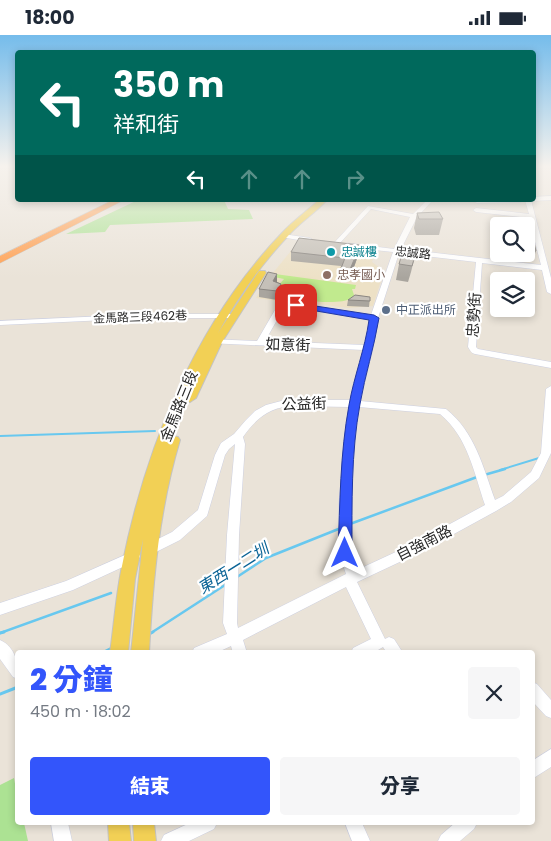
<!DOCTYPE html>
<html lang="zh-TW">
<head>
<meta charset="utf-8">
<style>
  :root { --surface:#fff; --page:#f6f6f7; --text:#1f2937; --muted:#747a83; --accent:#3355fb }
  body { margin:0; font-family:Poppins,"Noto Sans TC",sans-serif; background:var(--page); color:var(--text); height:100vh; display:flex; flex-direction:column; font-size:19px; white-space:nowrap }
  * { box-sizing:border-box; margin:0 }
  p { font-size:16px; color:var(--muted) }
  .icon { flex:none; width:28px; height:28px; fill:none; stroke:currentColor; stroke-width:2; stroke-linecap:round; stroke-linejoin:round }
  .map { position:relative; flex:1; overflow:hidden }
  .side { position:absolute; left:15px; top:615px; width:520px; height:175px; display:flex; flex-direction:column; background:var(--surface); border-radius:5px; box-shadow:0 2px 8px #0003 }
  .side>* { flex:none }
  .hud { position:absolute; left:15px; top:15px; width:521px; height:152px; border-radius:5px; box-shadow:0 2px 8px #0003; background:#00695c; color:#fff; overflow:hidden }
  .tools { position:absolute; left:490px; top:182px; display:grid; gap:10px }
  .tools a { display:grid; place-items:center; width:45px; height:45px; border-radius:5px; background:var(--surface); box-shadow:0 2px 8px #0003; font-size:25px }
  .pin { position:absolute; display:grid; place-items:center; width:42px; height:42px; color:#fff; margin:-21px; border-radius:10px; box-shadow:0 2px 8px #0006 }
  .me { position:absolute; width:55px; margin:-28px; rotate:0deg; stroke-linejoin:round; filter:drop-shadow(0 0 4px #0008) }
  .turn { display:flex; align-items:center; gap:18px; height:105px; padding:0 15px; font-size:22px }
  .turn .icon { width:65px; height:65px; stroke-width:2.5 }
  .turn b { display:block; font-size:35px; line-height:42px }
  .lanes { display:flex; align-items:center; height:48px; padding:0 15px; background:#0003; justify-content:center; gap:25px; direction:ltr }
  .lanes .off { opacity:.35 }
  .round { display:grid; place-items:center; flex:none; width:52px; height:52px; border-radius:5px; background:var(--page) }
  .overview { display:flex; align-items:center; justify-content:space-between; height:85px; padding:0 15px }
  h1 { font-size:30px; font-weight:800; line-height:38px; color:var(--accent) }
  .cta { display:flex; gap:10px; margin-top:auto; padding:10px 15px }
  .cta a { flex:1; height:58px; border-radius:5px; background:var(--accent); color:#fff; font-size:20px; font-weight:800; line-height:58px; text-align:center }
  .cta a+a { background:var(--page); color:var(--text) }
  .status { display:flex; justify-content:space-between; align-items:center; height:35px; padding:0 25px; background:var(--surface); direction:ltr }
  .status svg { height:14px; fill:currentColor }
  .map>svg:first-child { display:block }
</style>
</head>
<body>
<div class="status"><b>18:00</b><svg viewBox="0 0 49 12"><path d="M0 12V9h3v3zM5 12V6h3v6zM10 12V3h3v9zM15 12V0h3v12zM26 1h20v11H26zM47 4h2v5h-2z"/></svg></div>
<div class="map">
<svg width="551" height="806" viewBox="0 0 551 806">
  <rect width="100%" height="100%" fill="#eae3d8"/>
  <path fill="#ede1c6" d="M300,208L375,217L372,227L384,236L373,271L348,273L280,264L277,266L256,263L268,244L295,211Z"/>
  <g fill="#ace293">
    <path d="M138,165H224L228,174L249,175L253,184L110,190L105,197L66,199Z"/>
    <path d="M14,743L17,760L18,788H24L28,806H0V750Z"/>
  </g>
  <path fill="#c1ea8e" d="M275,239L356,250L355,254H352L354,260L353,263C337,271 300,266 284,259L278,251L284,244L274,242Z"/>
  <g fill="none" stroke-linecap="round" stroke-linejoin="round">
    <g stroke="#68c8ef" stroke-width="2">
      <path d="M0,401L155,396"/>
      <path d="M500,435L539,423"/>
    </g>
    <g stroke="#68c8ef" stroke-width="2.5">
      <path d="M484,440L505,434"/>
      <path d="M350,489L477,442"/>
      <path d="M237,542L266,523L341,493"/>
      <path d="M0,598L111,558"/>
      <path d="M151,598L225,550"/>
    </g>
    <g stroke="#68c8ef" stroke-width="3">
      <path d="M0,598L4,597"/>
      <path d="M149,599L153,597"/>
      <path d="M102,618L112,613"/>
      <path d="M0,659L18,652"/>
    </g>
    <g stroke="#cdd0e1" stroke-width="1">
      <g id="minor">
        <path d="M551,161V165L534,166L532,165H534V162Z"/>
        <path d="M427,165H433L417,182L401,214L541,230L529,183L476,177L473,175L476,173L529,179L525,165H531L551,243V259L547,257L542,235L482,228L476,312L478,314L551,327V333L475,319C471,318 470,315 468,312L476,227L399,218L378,283L373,313L360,366L446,374C475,397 483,432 495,465L503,461L531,437L541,418L546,354L551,351V418L539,443L511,467L496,476L421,517L357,547L385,604L389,602L394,604L403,618H387L383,612L373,618H351L353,613L371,604L346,552L243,605L247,618H233L231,611L216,618H192L194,613L227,599L223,588L227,500L235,409L229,414L225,420L207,481L180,505L152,519L148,520L144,519L142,515L144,511L172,497L198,475L215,420L221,408L234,399L246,385L255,376L266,370L285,365H351L364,315L208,308L204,306L208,304L257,306L275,275L290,268L371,280L393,217L347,212L344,210L347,208L394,214L410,182L371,174L339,209L334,208L368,171L413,179ZM291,272L370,285L365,310L265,306L281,278ZM295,371L350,372L345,400L339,469V518L346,539L238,593L237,588L239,500L245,409L243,402C256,383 271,371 295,371ZM359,372L440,379C468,402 474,438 485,470L413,509L357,535L351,518V469L355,400Z"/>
        <path d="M475,165H524L521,167L477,168L475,167Z"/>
        <path d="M283,199L310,203L313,205L310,207L281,202L280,201Z"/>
        <path d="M148,279H233L237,281L233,283H148L0,290V286Z"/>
        <path d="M134,516L138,517L140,521L138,525L73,555L0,580V568L66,546Z"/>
        <path d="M0,605C16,612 18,629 18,644L13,642L0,624Z"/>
        <path d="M532,647L537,649L551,665V683L546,681L532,666Z"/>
        <path d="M551,714V732L532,744V726Z"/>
        <path d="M51,788H68L72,806H54Z"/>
        <path d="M190,788H217L214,794L189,806H161L164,800Z"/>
        <path d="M345,788H362L370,806H352Z"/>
        <path d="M455,788H477L474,794L460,806H438L441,800Z"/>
      </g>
    </g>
    <g stroke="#c3c3c3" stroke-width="2">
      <g id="major">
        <path d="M319,165H327C315,178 299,188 287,202C260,231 237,263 218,298L259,236H265L266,238L222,307L196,363L190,367L185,365L172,401L178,402L180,405C159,475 153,545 149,618H131L143,504L135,544L128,618H110C114,589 116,560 122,531C146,410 196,288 282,198C293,186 307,176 319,165Z"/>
        <path d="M108,788H129L131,806H109Z"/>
        <path d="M133,788H154L156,806H134Z"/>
      </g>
    </g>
    <g stroke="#c3c3c3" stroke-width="1">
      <path id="highway" d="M113,165H124L0,228V221Z"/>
    </g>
    <use href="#minor" fill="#fff" fill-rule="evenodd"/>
    <use href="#major" fill="#f2d055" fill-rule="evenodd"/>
    <use href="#highway" fill="#ff9e4e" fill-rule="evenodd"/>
  </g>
  <g fill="#a9a59e">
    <path d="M417,178L443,184L439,200H416L414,193Z"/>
    <path d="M526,199L536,216L535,219L526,218Z"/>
    <path d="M360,210L359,218L349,246L339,244L340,236L341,231L291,226V217Z"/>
    <path d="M415,221L411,237L408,247L396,245L399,229Z"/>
    <path d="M277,247L281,249V258L277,265L259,262V254Z"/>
    <path d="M370,262L369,272L347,271L348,265Z"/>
  </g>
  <g fill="#8a8681">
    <path d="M360,210L359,218L349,246V237Z"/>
    <path d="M277,239V247L273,254V246Z"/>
    <path d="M281,249V258L277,265V256Z"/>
  </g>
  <g fill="#c5c0b8" stroke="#8a8681">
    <path d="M439,177L443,184H419L417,178Z"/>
    <path d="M526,199L532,200L536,216L526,215Z"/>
    <path d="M299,203L360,210L349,237L340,236L345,223L291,217Z"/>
    <path d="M402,219L415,221L412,231L399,229Z"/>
    <path d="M268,237L277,239L273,246L281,249L277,256L259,254Z"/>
    <path d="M355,260L370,262V266L348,265Z"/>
  </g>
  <linearGradient id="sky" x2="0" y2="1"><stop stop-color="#75bceb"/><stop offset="0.54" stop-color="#f6f2ed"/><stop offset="1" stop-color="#f6f2ed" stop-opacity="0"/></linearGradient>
  <rect width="551" height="243" fill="url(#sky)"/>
  <path fill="#3355fb" stroke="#2137a3" d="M296,268L374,280L379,283C374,313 365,340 360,369C351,418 352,468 352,518L350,522L345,524L341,522L338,518C340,468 340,419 349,370C354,341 365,314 369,285L293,272L291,270Z"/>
  <circle fill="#0f9aa8" stroke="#fff" stroke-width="2" cx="331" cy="217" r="5"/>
  <circle fill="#8d6e63" stroke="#fff" stroke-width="2" cx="327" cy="240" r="5"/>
  <circle fill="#5c6f8a" stroke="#fff" stroke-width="2" cx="386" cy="275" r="5"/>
  <g text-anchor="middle" stroke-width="4.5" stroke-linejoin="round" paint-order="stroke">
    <g font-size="12" fill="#0d838f" stroke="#fff" text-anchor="start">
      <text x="341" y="221">忠誠樓</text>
    </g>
    <g font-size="12" fill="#272727" stroke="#fff">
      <text transform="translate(413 218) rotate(6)" y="4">忠誠路</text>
      <text transform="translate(140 282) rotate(-2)" y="4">金馬路三段462巷</text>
    </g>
    <g font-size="12" fill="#785e54" stroke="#fff" text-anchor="start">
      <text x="337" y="244">忠孝國小</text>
    </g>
    <g font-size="12" fill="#4e5e75" stroke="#fff" text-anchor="start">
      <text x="396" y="279">中正派出所</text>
    </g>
    <g font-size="15" fill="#272727" stroke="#fff">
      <text transform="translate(474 280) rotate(-86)" y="5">忠勢街</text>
      <text transform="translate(288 310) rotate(2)" y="5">如意街</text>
      <text transform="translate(304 369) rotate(-2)" y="5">公益街</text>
      <text transform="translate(179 371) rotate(-68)" y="5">金馬路三段</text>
      <text transform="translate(424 508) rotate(-27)" y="5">自強南路</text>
    </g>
    <g font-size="16" font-style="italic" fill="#0b6496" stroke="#fff">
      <text transform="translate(233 533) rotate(-32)" y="6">東西一二圳</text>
    </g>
  </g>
</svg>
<div class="tools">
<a><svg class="icon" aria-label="search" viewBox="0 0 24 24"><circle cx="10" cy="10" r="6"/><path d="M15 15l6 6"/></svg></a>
<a><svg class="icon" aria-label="layers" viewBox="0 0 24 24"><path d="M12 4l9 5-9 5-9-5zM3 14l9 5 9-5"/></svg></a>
</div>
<div class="pin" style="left:296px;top:270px;background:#d93025"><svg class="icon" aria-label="arrive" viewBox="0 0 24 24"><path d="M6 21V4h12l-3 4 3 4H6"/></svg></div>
<svg class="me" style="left:345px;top:518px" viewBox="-20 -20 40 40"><path d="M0-17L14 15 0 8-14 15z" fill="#3355fb" stroke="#fff" stroke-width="4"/></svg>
<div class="hud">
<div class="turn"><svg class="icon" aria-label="left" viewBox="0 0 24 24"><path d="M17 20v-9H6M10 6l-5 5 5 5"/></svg><div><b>350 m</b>祥和街</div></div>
<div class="lanes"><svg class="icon" aria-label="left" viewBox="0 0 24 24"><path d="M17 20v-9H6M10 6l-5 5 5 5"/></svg><svg class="icon off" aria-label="ahead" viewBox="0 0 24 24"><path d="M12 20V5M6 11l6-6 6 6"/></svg><svg class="icon off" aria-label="ahead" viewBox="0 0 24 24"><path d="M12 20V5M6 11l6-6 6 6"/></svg><svg class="icon off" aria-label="right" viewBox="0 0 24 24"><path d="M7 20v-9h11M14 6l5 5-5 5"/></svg></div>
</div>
<section class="side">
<div class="overview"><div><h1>2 分鐘</h1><p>450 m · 18:02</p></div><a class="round"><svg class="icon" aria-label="close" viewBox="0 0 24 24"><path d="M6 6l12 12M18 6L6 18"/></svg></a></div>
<div class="cta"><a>結束</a><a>分享</a></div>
</section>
</div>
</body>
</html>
